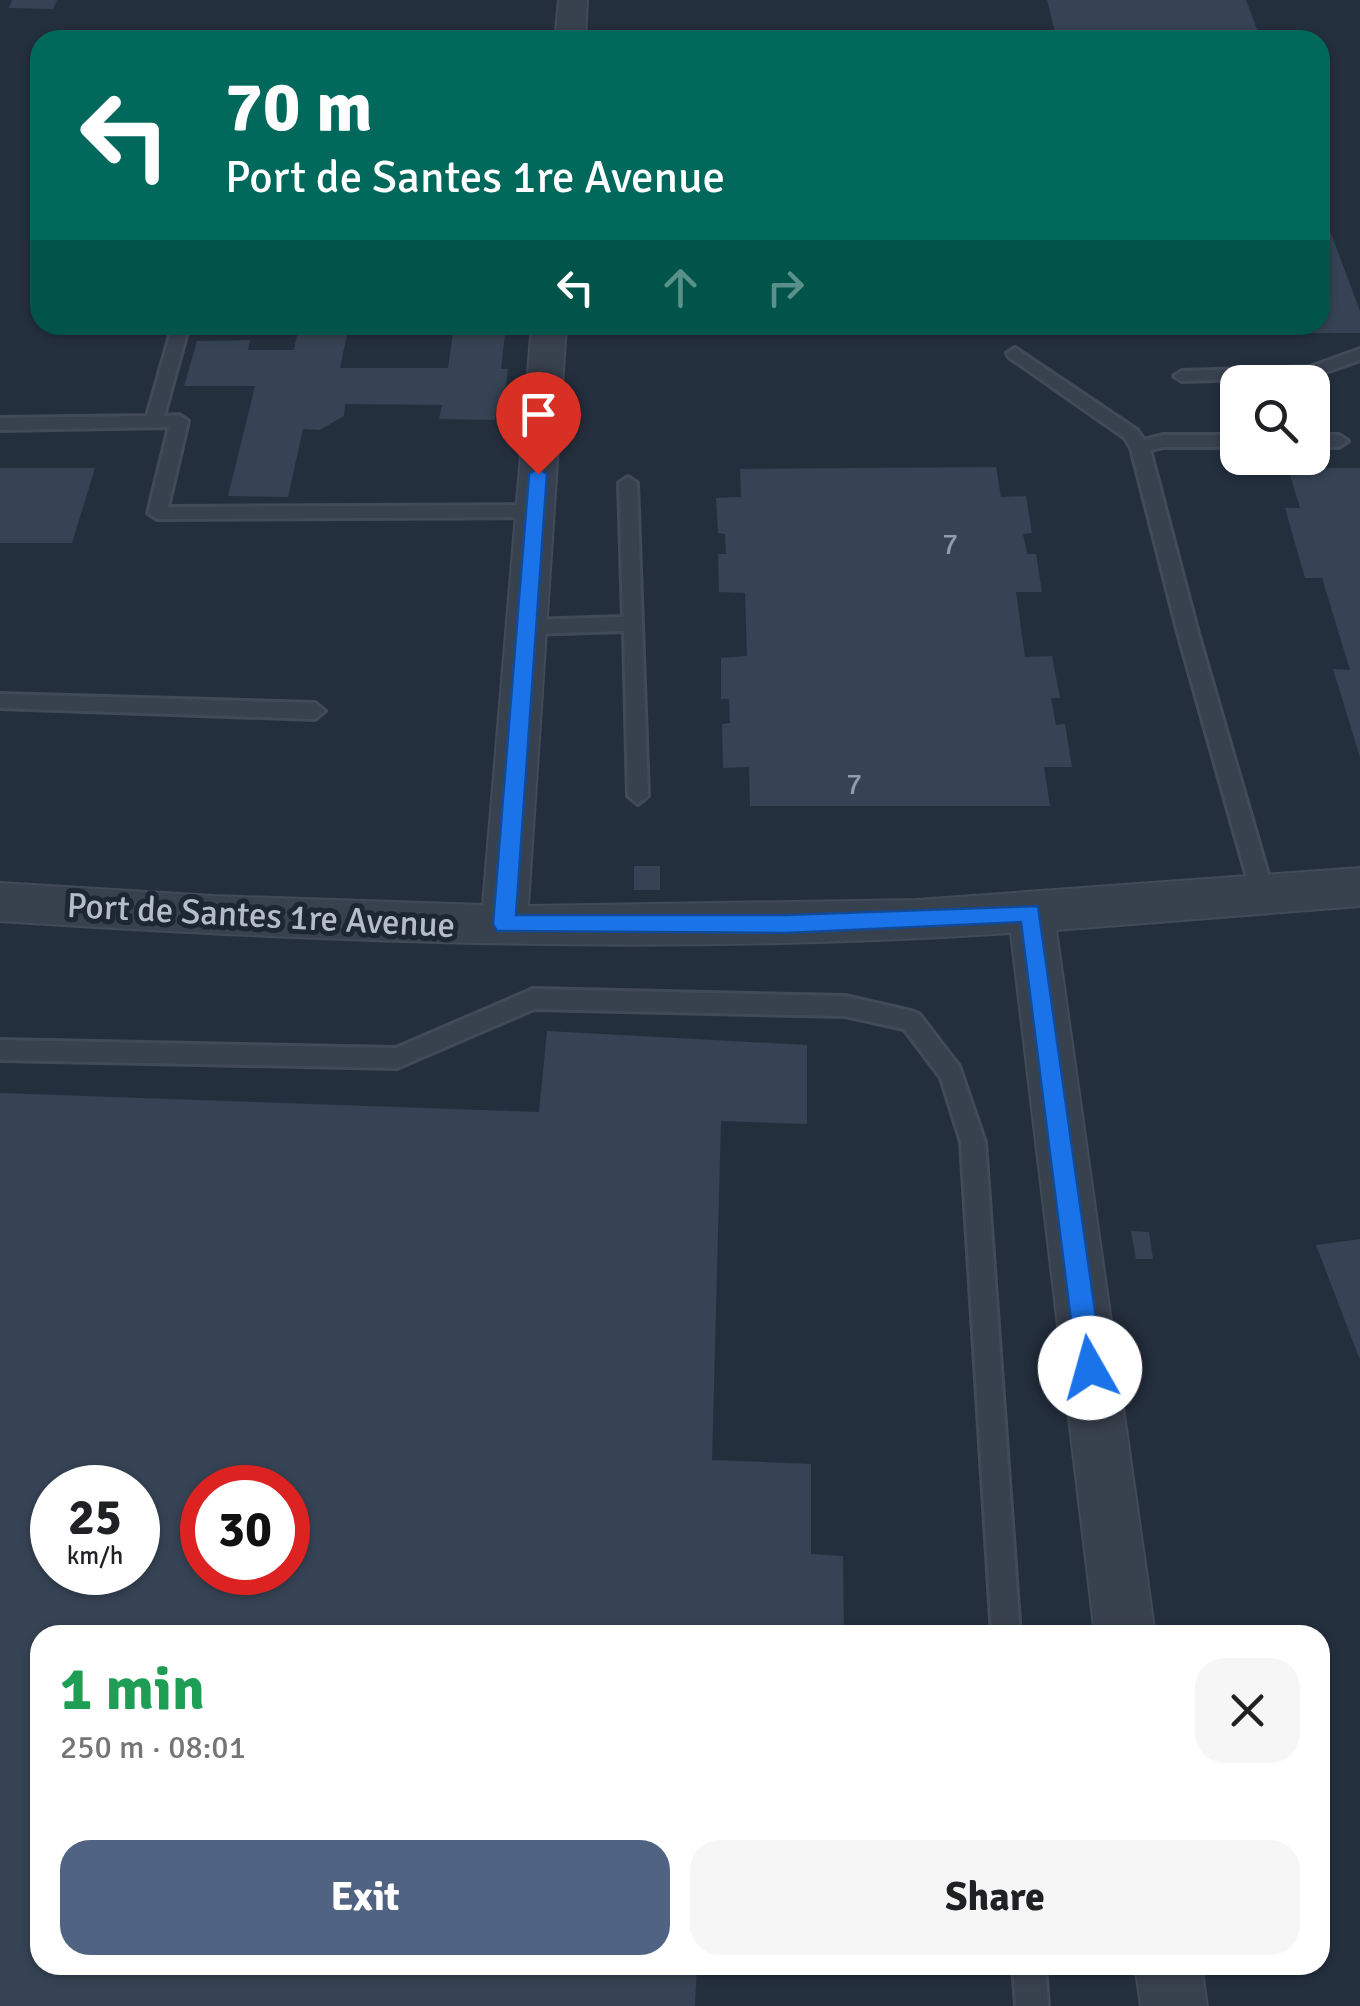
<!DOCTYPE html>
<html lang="en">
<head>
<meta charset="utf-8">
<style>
  :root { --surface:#fff; --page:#f6f6f6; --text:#202124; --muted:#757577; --accent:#506383 }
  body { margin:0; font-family:Signika,sans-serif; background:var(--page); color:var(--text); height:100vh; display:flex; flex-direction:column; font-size:38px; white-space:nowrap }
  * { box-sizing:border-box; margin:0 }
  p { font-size:32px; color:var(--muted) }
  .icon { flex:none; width:55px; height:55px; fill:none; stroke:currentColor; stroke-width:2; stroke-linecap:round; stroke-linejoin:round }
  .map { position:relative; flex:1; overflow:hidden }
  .side { position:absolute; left:30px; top:1625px; width:1300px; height:350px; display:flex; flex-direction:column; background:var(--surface); border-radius:30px; box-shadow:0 2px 8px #0004 }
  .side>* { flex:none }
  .top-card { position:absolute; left:30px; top:30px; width:1300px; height:305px; border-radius:30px; box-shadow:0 2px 8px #0004; background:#00695c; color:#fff; overflow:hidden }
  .controls { position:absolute; left:1220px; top:365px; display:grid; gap:20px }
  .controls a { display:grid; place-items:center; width:110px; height:110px; border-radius:20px; background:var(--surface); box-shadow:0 2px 8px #0004; font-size:50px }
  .speed { position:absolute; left:30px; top:1465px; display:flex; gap:20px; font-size:50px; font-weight:700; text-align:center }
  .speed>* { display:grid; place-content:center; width:130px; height:130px; border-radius:50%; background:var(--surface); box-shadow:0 2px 8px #0004; line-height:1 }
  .speed small { font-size:25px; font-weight:400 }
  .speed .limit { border:15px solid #d22; background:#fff; color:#111 }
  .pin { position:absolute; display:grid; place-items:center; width:85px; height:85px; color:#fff; margin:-102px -42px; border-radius:50% 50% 50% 0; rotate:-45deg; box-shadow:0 0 10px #0007 }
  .pin .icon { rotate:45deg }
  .me { position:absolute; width:110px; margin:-55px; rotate:353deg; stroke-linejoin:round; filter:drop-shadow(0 0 8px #0008) }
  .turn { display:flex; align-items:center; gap:35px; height:210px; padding:0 30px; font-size:45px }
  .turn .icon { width:130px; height:130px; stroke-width:2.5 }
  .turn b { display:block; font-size:70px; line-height:85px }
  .lanes { display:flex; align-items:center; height:95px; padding:0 30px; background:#0003; justify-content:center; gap:50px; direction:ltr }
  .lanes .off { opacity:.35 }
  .round { display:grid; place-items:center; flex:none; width:105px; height:105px; border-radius:30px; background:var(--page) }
  .head { display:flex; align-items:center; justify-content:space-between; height:170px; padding:0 30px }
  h1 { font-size:60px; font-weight:800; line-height:75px; color:#1e9e55 }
  .primary-button { display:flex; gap:20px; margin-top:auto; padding:20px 30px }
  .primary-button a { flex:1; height:115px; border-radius:30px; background:var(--accent); color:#fff; font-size:40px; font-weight:800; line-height:115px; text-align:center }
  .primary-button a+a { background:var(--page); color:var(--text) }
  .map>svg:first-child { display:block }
</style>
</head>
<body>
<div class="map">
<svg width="1360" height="2006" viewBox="0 0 1360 2006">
  <rect width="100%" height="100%" fill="#242f3e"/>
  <g fill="#364354" fill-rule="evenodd">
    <path d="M12,0H57L53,9L9,8Z"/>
    <path d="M1047,0H1246L1261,40H1057Z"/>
    <path d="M1320,204L1360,311V333H1128L1126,325H1320Z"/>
    <path d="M299,325H349L340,368H448L454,325H506L501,369H508L504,405H497L495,420L439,419L442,405L345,404L344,416L320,430L303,429L288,497L228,496L255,386H184L197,341L250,340L248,350H294Z"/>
    <path d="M996,467L1001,497L1026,496L1032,533L1023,534L1027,554H1036L1042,592H1016L1025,657L1052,656L1060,698H1051L1056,725L1065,724L1072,767H1044L1050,806H750L749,767L723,768L722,724L730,723L729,699H721V658L747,656L745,593L719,592L718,554H726L725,534L718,533L716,498L741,497L740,469Z"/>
    <path d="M0,468H95L72,543H0Z"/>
    <path d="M1288,468H1360V757L1333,669L1350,670L1322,578H1305L1285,508H1300Z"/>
    <rect x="634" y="866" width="26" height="24"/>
    <path d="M547,1031L807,1045V1124L721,1121L712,1460L811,1464V1554L843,1556L844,1635H40V1965H697L695,2006H0V1093L539,1112ZM52,1488H138V1572H52ZM202,1488H288V1572H202Z"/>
    <path d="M1131,1231L1149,1232L1153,1259H1136Z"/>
    <path d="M1360,1239V1360L1316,1245Z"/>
  </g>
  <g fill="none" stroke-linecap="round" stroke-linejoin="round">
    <g stroke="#414a57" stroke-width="6">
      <g id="service">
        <path d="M173,325H189L164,416L179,415L188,421L168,507L535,505L544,511L535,517L157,519L148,513L169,427L0,430V418L147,416Z"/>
        <path d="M1015,348L1137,430L1144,440L1163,435H1238V447H1163L1150,450L1198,633L1274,895L1271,901H1255L1252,895L1178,633L1131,448L1125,438L1009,357L1007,353Z"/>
        <path d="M1360,349V360L1312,377L1182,381L1174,376L1182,371L1310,367Z"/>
        <path d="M1312,435H1339L1348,441L1339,447H1312Z"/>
        <path d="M628,477L637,483L648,796L638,804L628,796L624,631L527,634L517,627L527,620L623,617L619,483Z"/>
        <path d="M0,694L315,703L325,711L315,719L0,708Z"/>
        <path d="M533,989L845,996L911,1011L919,1014L959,1066L985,1142L1020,1635H992L961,1142L941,1078L904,1029L845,1016L534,1009L397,1068L0,1060V1040L396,1048Z"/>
        <path d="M1013,1965H1045L1048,2006H1016Z"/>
      </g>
    </g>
    <g stroke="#414a57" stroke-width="4">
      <g id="minor">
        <path d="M559,0H587L585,40H555Z"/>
        <path d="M532,325H566L528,906L917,900L1360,868V906L1056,930L1155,1635H1095L1011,933C674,955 337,943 0,921V883L213,896L483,905Z"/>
        <path d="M1135,1965H1201L1207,2006H1141Z"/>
      </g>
    </g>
    <use href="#service" fill="#38414e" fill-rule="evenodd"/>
    <use href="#minor" fill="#38414e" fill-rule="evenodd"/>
  </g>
  <path fill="#1a73e8" stroke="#114b97" stroke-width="2.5" d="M538,468L547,474L516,915H785L1038,906L1103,1368L1099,1378L1090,1381L1081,1378L1077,1368L1021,922L785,933L497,931L493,924L529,474Z"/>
  <g text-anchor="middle" stroke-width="10" stroke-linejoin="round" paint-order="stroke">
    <g font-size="30" fill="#929caa">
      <text x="950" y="554">7</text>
      <text x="854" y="794">7</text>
    </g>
    <g font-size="35" fill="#b4bcc9" stroke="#1d2633">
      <text transform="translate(261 915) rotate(3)" y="12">Port de Santes 1re Avenue</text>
    </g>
  </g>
</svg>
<div class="controls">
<a><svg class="icon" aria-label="search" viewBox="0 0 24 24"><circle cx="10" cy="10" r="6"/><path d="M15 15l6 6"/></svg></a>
</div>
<div class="speed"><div>25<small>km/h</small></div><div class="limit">30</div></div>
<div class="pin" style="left:538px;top:474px;background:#d93025"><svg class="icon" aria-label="arrive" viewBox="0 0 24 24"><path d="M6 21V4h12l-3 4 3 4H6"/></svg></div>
<svg class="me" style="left:1090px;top:1368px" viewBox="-20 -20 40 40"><circle r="19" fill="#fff"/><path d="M0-13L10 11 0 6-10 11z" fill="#1a73e8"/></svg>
<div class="top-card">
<div class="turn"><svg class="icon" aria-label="left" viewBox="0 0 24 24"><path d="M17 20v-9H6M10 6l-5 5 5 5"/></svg><div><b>70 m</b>Port de Santes 1re Avenue</div></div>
<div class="lanes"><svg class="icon" aria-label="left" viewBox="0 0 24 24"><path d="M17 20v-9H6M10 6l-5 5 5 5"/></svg><svg class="icon off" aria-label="ahead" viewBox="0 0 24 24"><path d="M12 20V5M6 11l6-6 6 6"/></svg><svg class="icon off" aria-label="right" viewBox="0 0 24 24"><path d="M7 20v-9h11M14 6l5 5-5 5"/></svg></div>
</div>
<section class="side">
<div class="head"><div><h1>1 min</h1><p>250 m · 08:01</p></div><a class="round"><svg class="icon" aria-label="close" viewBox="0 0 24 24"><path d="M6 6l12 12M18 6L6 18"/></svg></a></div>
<div class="primary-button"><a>Exit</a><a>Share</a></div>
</section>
</div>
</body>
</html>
